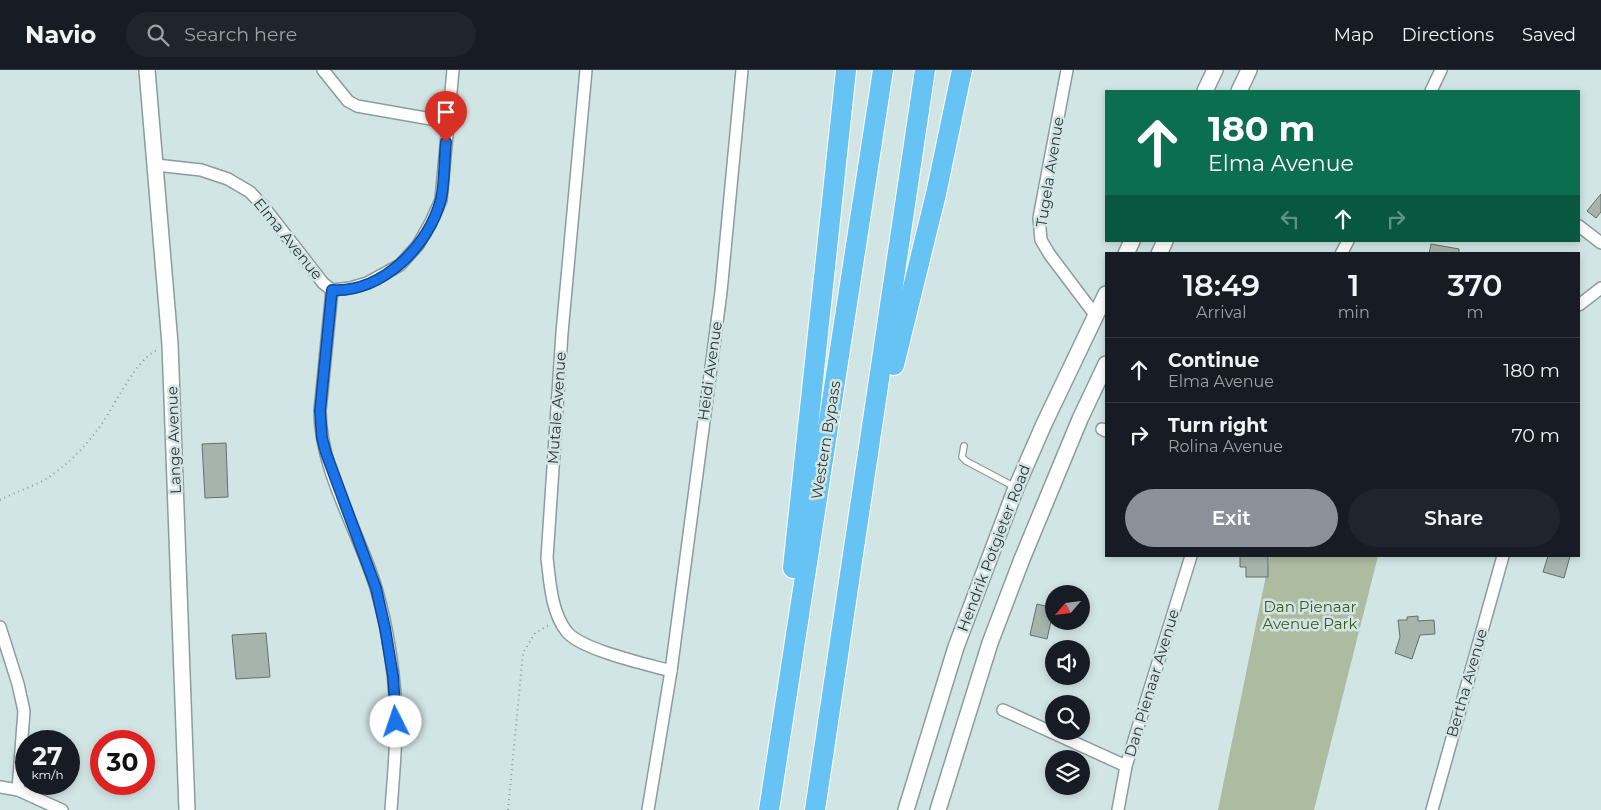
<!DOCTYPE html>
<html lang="en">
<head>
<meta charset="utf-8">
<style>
  :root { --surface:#171b24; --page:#20242c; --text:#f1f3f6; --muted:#9ea1a6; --line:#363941; --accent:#8c9099 }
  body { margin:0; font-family:Montserrat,sans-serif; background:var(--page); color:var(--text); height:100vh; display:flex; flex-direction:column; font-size:19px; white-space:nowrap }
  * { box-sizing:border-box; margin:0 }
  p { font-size:16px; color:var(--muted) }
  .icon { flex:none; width:28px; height:28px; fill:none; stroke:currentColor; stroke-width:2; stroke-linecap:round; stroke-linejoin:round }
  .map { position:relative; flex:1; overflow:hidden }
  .sheet { position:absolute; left:1105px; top:182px; width:475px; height:305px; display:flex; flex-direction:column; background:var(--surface); border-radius:0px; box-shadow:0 2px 8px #0003 }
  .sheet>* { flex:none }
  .hud { position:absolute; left:1105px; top:20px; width:475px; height:152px; border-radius:0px; box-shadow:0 2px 8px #0003; background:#0b6e4f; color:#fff; overflow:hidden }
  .needle { width:32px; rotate:242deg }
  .buttons { position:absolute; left:1045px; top:515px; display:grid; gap:10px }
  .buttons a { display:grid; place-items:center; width:45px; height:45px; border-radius:50%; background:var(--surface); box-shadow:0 2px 8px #0003; font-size:25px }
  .speed { position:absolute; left:15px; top:660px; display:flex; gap:10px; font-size:25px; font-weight:700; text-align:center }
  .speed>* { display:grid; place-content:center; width:65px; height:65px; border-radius:50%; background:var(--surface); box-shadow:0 2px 8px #0003; line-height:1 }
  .speed small { font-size:12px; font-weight:400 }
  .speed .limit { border:8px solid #d22; background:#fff; color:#111 }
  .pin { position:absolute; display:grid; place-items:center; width:42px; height:42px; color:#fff; margin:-51px -21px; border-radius:50% 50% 50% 0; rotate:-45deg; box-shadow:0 0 5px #0007 }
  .pin .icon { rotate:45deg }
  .me { position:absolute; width:55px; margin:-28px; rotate:356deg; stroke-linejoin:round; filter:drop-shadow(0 0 4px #0008) }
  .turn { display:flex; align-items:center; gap:18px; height:105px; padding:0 20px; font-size:22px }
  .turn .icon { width:65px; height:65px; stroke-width:2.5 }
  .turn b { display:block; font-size:35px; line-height:42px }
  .lanes { display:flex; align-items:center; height:48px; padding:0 20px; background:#0003; justify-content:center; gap:25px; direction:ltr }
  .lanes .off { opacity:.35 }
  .eta { display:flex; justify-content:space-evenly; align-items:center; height:85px; text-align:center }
  .eta b { font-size:30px; font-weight:600; line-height:35px }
  .action { display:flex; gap:10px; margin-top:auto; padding:10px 20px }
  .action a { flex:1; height:58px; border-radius:30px; background:var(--accent); color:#fff; font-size:20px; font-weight:600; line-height:58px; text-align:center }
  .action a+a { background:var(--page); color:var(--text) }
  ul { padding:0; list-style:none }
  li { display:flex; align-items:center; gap:15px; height:65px; padding:0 20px; border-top:1px solid var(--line) }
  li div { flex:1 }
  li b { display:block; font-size:19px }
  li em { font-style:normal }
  header { display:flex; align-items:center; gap:30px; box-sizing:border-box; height:70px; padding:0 25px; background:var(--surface); border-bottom:1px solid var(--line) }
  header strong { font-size:24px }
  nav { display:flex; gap:28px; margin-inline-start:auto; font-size:18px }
  .search { width:350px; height:45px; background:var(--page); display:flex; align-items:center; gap:12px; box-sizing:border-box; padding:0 18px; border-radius:28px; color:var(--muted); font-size:19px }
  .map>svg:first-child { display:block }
</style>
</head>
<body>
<header>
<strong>Navio</strong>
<div class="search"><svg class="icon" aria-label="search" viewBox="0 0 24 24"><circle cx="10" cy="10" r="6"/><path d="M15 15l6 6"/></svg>Search here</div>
<nav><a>Map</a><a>Directions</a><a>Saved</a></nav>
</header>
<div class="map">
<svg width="1601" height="740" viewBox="0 0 1601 740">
  <rect width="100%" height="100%" fill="#d2e5e5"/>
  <path fill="#adbba0" d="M1270,486H1378L1314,740H1218Z"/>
  <g fill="#a5b4ac" stroke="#63716a">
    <path d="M1601,124V142L1596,148L1587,141Z"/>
    <path d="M1431,174L1459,179V184H1429Z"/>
    <path d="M226,373L228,427L205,428L202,374Z"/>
    <path d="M1240,486H1268V507H1246V497H1240Z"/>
    <path d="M1548,486H1570L1564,508L1543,502Z"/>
    <path d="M1037,534L1054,538L1047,569L1030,565Z"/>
    <path d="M1418,546V551L1434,550L1435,564L1420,565L1412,589L1395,583L1400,567L1398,550H1407V547Z"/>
    <path d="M266,563L270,607L236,609L232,565Z"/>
  </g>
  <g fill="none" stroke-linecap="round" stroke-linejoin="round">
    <g stroke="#8b9c9c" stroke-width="8">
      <path id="lane" d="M964,376L962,387L966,391L1015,417"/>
    </g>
    <g stroke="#8b9c9c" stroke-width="14">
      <g id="street">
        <path d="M323,0L348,31L357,36L448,52"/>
        <path d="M586,0L562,263L547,488C550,512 551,542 567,562C582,580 646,594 671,601"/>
        <path d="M1067,0L1039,148L1041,170L1050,185L1096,246"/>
        <path d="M1431,21L1441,0"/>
        <path d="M156,95L201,100L228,109L250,122L264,137L323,213L332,220"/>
        <path d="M1579,156L1601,173"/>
        <path d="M1341,184L1348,171"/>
        <path d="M332,220L320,341C320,400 359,462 376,518C388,558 396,611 396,653C396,682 393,711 391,740"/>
        <path d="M332,220L350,218L367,213L400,195L418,175L431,152L441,130L453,0"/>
        <path d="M1579,235L1601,218"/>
        <path d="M1102,359L1106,361"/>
        <path d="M0,557L18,614L24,641L18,720"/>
        <path d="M1003,640L1126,696"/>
        <path d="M0,717L18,720L62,740"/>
        <path d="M648,740L671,601L721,222L742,0"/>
        <path d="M1118,740L1126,696L1191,486"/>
        <path d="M1432,740L1503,486"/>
      </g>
    </g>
    <g stroke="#8b9c9c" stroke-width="18">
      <g id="secondary">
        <path d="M147,0L170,274L187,740"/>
        <path d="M1205,21L1215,0"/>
        <path d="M1239,21L1249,0"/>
        <path d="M1126,184L1132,171"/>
        <path d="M1159,184L1165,171"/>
        <path d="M906,740L956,577L1016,418L1044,354L1106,224"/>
        <path d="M938,740L990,573L1022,489L1080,349L1106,294"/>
      </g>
    </g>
    <g stroke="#fff" stroke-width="22">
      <g id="highway">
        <path d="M894,295L936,124L962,0"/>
        <path d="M793,498L846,0"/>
        <path d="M769,740L883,0"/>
        <path d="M815,740L925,0"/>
      </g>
    </g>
    <g stroke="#8d9b9b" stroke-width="2" stroke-dasharray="1 4" stroke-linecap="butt">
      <path d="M0,430C15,422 35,416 49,407C67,395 85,377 98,359C115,337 133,292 157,280"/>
      <path d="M508,740L523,583L535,563L549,555"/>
    </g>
    <use href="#lane" stroke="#fff" stroke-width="5.5"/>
    <use href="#street" stroke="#fff" stroke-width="11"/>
    <use href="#secondary" stroke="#fff" stroke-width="15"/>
    <use href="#highway" stroke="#67c3f4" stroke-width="20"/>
  </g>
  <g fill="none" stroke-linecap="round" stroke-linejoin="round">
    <g stroke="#114b97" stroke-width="12">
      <path id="route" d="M396,652L393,606L385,558L376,518L326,383L322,368L320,341L332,220C382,223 429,176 441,129C445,111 444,90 446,72"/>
    </g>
    <use href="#route" stroke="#1a73e8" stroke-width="9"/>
  </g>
  <g text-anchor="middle" stroke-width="5" stroke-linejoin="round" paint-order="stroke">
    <g font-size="15" fill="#303738" stroke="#d2e5e5">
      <text transform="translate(1050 102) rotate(-81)" y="5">Tugela Avenue</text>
      <text transform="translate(288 169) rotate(51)" y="5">Elma Avenue</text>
      <text transform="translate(710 301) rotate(-82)" y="5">Heidi Avenue</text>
      <text transform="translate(557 338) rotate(-86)" y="5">Mutale Avenue</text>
      <text transform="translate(174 370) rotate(-92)" y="5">Lange Avenue</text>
      <text transform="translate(826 370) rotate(-81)" y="5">Western Bypass</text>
      <text transform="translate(994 478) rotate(-69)" y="5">Hendrik Potgieter Road</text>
      <text transform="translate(1152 613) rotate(-73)" y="5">Dan Pienaar Avenue</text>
      <text transform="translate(1467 613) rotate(-74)" y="5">Bertha Avenue</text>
    </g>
    <g font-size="15" fill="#405820" stroke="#d2e5e5">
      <text x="1310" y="542">Dan Pienaar<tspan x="1310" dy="17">Avenue Park</tspan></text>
    </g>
  </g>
</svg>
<div class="buttons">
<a><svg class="needle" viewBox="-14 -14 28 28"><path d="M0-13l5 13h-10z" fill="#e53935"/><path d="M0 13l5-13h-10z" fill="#9ea1a6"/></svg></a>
<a><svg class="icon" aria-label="sound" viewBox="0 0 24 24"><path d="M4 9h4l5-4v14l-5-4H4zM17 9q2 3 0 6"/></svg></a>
<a><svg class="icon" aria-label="search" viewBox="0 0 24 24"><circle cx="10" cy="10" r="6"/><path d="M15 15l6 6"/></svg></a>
<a><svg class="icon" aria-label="layers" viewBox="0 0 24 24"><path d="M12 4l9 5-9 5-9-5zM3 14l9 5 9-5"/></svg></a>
</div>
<div class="speed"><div>27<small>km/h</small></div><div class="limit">30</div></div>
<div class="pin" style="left:446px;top:72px;background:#d93025"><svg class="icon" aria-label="arrive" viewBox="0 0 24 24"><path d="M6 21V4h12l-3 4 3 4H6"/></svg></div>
<svg class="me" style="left:396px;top:652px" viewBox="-20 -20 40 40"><circle r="19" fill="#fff"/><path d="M0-13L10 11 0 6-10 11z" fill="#1a73e8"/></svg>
<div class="hud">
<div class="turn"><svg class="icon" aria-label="ahead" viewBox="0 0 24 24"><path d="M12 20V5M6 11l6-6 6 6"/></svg><div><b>180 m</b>Elma Avenue</div></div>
<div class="lanes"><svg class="icon off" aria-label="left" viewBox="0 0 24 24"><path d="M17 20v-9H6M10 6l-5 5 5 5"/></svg><svg class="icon" aria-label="ahead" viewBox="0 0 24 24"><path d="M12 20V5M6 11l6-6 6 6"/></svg><svg class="icon off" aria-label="right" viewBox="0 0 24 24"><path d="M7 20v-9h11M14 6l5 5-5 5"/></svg></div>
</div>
<section class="sheet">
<div class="eta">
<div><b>18:49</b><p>Arrival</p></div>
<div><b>1</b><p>min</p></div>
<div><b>370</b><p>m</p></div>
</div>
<ul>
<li><svg class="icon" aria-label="ahead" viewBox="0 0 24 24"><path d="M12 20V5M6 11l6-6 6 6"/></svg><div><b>Continue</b><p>Elma Avenue</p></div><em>180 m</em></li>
<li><svg class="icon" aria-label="right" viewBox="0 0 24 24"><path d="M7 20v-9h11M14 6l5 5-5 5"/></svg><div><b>Turn right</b><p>Rolina Avenue</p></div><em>70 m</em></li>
</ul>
<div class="action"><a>Exit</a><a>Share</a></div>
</section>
</div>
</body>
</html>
